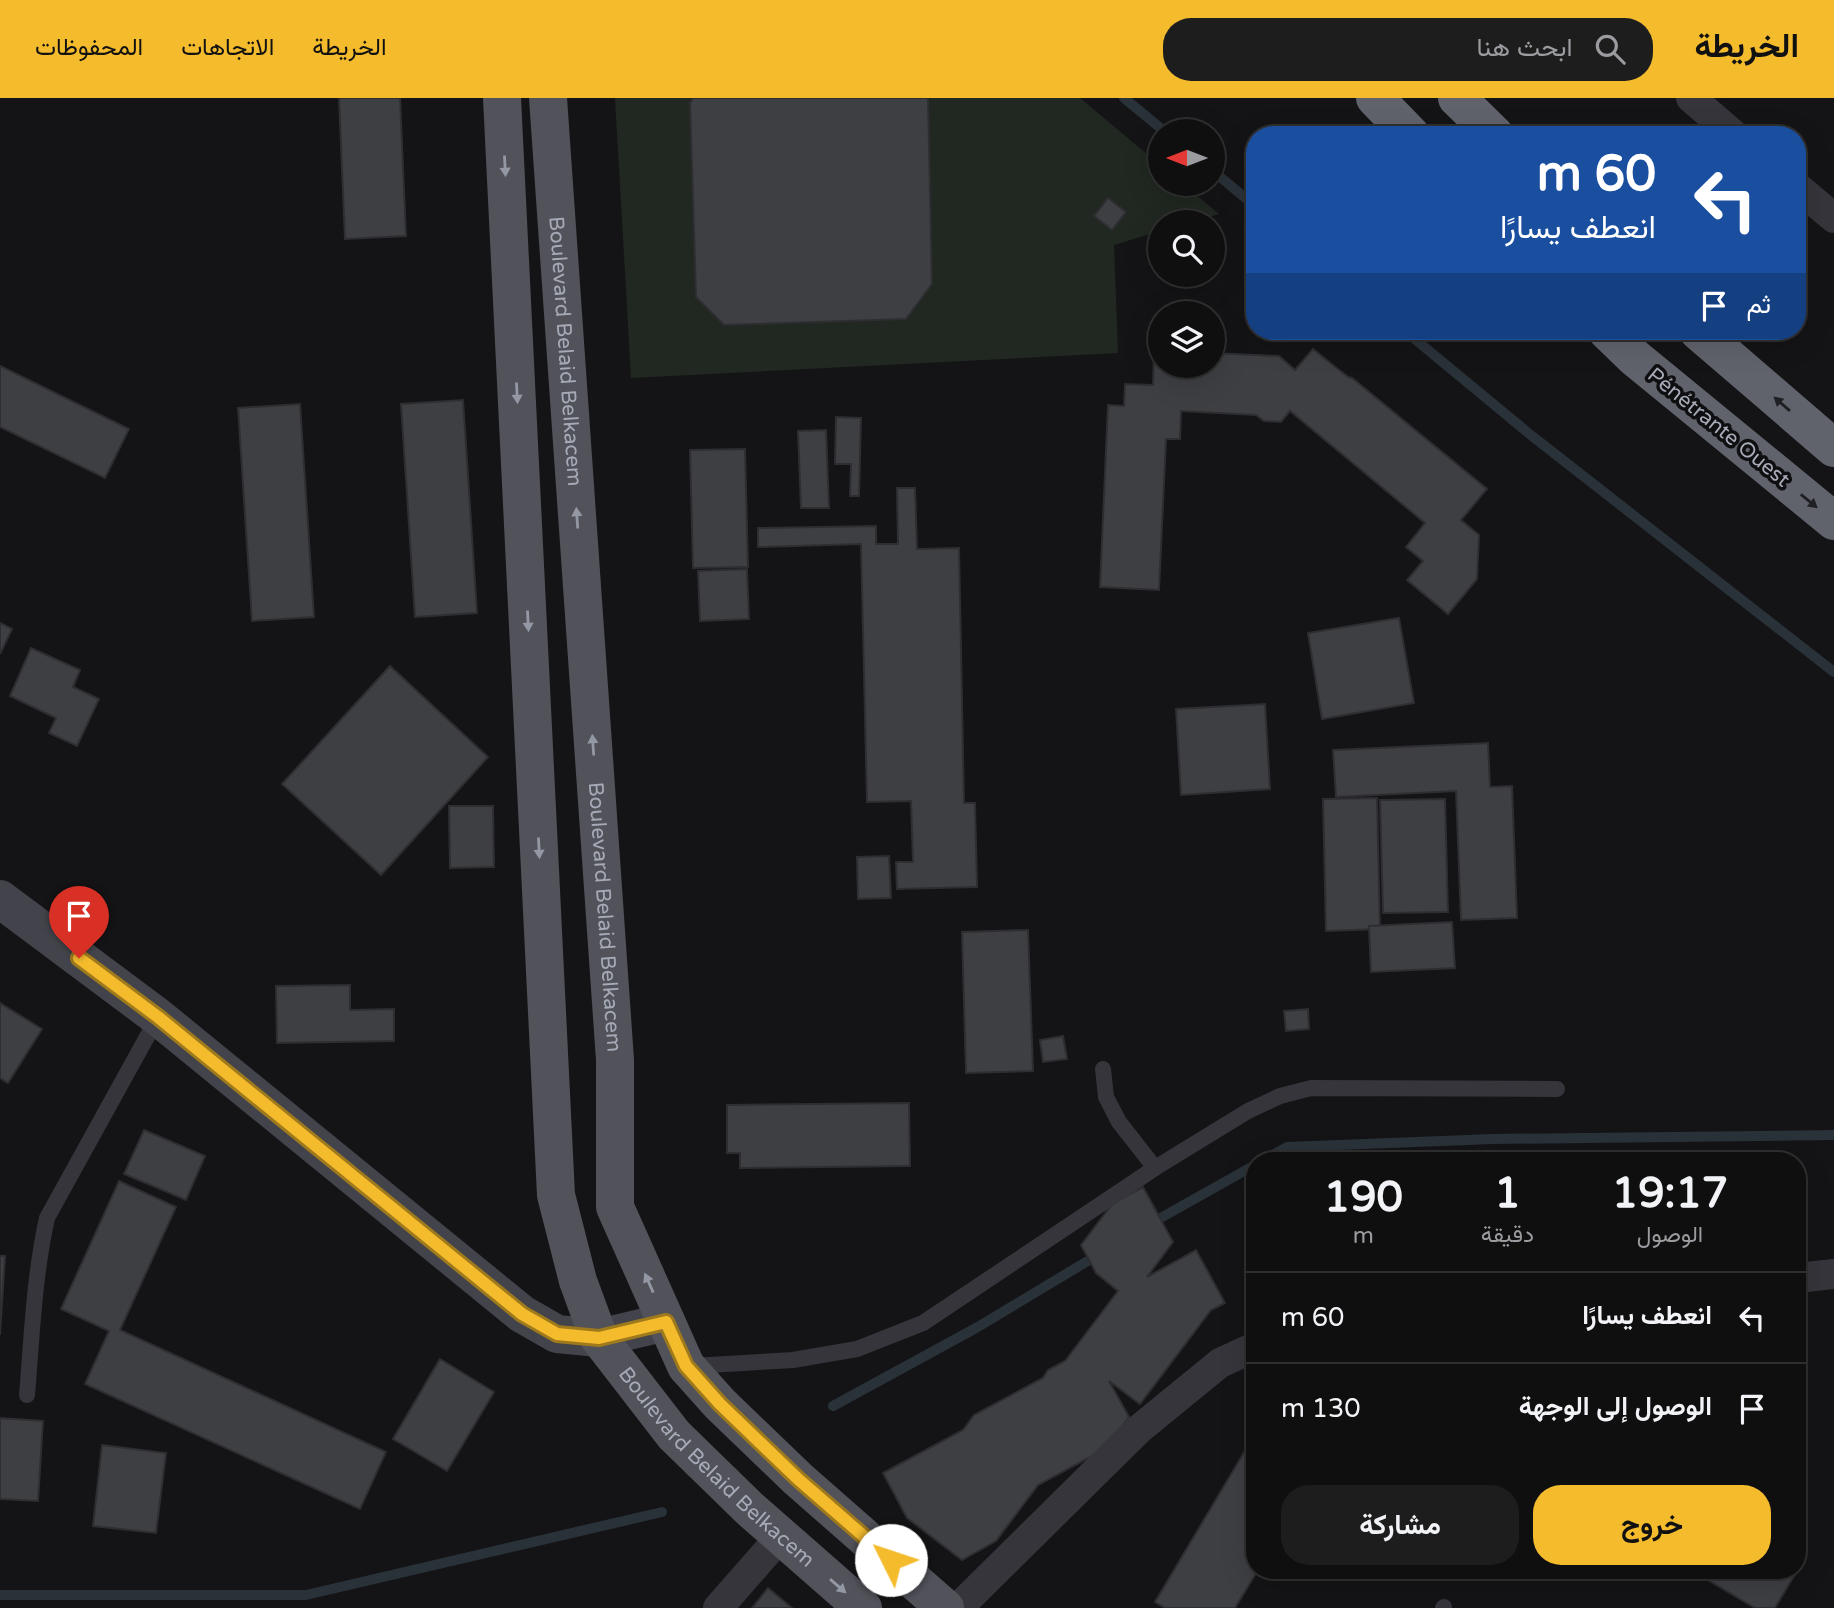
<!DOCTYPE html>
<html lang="ar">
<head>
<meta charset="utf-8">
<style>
  :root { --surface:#0f0f10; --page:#1d1d1e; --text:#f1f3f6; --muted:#9b9c9f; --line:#2f2f30; --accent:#f4bb2d }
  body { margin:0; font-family:"Varela Round",Vazirmatn,sans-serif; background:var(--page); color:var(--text); direction:rtl; height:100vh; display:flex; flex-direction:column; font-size:26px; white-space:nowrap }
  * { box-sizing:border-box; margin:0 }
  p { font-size:23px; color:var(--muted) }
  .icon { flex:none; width:38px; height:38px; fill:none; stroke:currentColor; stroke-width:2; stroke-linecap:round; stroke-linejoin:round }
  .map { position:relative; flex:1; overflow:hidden; direction:ltr }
  .sheet { position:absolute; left:1246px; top:1054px; width:560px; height:427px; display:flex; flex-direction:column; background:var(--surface); border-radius:28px; box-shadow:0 7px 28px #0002,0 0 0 2px var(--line); direction:rtl }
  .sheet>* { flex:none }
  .hud { position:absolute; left:1246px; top:28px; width:560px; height:214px; border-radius:28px; box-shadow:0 7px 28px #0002,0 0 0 2px var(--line); direction:rtl; background:#1a4fa0; color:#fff; overflow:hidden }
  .needle { width:46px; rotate:270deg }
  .tools { position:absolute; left:1148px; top:21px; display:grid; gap:14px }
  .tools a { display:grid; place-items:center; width:77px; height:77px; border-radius:50%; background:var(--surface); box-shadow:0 7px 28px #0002,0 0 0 2px var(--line); font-size:35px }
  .pin { position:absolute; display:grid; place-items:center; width:60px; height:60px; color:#fff; margin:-72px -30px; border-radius:50% 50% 50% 0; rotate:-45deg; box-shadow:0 0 7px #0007 }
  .pin .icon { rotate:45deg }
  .me { position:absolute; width:77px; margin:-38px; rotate:311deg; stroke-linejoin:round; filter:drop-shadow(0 0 5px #0008) }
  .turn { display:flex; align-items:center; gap:24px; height:147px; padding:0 35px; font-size:32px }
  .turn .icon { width:91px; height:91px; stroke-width:2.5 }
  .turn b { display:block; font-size:49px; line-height:60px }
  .then { display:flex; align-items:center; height:66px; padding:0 35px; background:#0003; gap:14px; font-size:26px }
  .eta { display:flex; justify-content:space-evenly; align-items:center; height:119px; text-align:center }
  .eta b { font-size:42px; font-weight:700; line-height:49px }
  .action { display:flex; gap:14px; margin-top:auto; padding:14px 35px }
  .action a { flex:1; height:80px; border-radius:28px; background:var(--accent); color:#111; font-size:28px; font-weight:700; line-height:80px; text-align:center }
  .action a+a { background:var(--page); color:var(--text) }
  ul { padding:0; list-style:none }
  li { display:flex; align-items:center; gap:21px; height:91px; padding:0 35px; border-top:2px solid var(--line) }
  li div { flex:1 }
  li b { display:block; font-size:26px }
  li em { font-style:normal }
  header { display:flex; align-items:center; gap:42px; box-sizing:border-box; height:98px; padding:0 35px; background:var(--accent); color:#111 }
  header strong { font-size:33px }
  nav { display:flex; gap:38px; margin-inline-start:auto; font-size:24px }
  .search { width:490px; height:63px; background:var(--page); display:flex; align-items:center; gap:18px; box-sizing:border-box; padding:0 24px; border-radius:28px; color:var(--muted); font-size:26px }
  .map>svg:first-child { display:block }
</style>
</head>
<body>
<header>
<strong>الخريطة</strong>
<div class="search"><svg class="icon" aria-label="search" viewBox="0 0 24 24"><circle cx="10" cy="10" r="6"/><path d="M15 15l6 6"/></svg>ابحث هنا</div>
<nav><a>الخريطة</a><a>الاتجاهات</a><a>المحفوظات</a></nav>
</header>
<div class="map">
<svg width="1834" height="1510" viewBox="0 0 1834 1510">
  <rect width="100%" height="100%" fill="#141416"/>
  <path fill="#202821" d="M615,0H1080L1160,67V86H1183L1219,116L1191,124H1160V133L1114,147L1118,255L631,280Z"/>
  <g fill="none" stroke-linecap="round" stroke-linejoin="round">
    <g stroke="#2a3239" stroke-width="10">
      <path d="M1124,0L1164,33"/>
      <path d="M1213,73L1255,108"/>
      <path d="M1405,233L1532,338L1834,574"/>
      <path d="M1264,1062L1287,1049L1492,1041L1834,1037"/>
      <path d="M1148,1127L1255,1067"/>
      <path d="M833,1308L976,1230L1101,1155"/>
      <path d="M0,1497H306L662,1414"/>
    </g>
  </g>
  <g fill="#3e3f43" stroke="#2e2e32" stroke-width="2">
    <path d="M339,0H400L406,138L345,141Z"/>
    <path d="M693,0H928L932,186L906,221L724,227L696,199L690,5Z"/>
    <path d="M1108,100L1126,114L1112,132L1094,118Z"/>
    <path d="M1313,251L1348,279L1352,280L1487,391L1461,422L1479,437L1477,481L1448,516L1407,482L1423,463L1406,449L1425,425L1290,313L1281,324L1264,323L1256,317L1181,313L1180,341H1166L1159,492L1100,489L1108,307L1124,308L1125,286L1153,287L1154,253H1160V268H1213V255L1279,258L1295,272Z"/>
    <path d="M0,268L129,331L105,380L0,329Z"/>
    <path d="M463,302L477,515L415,519L401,306Z"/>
    <path d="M300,306L314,519L252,523L238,310Z"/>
    <path d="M836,319L861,320L859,398H850L851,366H835Z"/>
    <path d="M826,332L829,410H801L798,333Z"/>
    <path d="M745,351L748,469L693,470L690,352Z"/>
    <path d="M897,390H915L917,451L959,450L964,705H975L977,789L897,791L896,764H913L911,703L867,704L861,446L758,449V430L876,428V446H898Z"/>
    <path d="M747,471L749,521L700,523L698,473Z"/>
    <path d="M1399,520L1414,605L1322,621L1308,535Z"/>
    <path d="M0,525L12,531L0,556Z"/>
    <path d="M31,550L80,572L73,589L99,601L77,648L49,635L56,620L10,598Z"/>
    <path d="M390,568L488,659L381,777L282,686Z"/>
    <path d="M1265,606L1270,691L1181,697L1176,611Z"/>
    <path d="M1488,645L1490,689L1512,688L1517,820L1461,822L1456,693L1336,699L1333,652Z"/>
    <path d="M1377,700L1380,831L1326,833L1323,701Z"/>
    <path d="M1445,701L1448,814L1383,815L1380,702Z"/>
    <path d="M449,708H493L494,769L450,770Z"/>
    <path d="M889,758L891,800L858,801L857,759Z"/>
    <path d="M1452,824L1455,870L1371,874L1369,828Z"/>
    <path d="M1028,832L1033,973L966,975L962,834Z"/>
    <path d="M350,887V912L394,911V943L277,945L276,888Z"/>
    <path d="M0,905L42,931L8,985L0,980Z"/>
    <path d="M1308,911L1309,931L1286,933L1284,913Z"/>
    <path d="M1063,938L1067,961L1043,964L1040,942Z"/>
    <path d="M909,1005L910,1068L740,1070V1055H727V1007Z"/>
    <path d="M144,1032L205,1058L186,1102L124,1076Z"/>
    <path d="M119,1083L176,1109L120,1232L386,1354L360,1411L85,1286L109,1233L61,1211Z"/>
    <path d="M1143,1089L1173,1144L1147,1179L1196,1152L1225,1205L1211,1212L1140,1306L1109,1283L1129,1319L1105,1351L1038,1387L996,1443L962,1462L907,1420L883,1375L963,1332L974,1317L1043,1280L1048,1272L1065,1263L1118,1193L1096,1175L1081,1147L1113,1105Z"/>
    <path d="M0,1158H5L0,1237Z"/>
    <path d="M440,1261L494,1294L447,1373L393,1341Z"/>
    <path d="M0,1320L43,1323L38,1403L0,1401Z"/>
    <path d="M1249,1346L1255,1349V1472H1258L1235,1510H1165L1155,1504Z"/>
    <path d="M102,1347L166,1355L156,1435L93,1428Z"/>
    <path d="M1797,1463L1801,1466L1775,1510H1755L1691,1472H1797Z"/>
    <path d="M768,1490L792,1510H752Z"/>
  </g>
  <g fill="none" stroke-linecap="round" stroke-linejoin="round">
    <g stroke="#35353b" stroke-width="16">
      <path d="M1103,971L1106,999L1119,1024L1155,1070"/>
      <path d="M692,1268L793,1262L857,1251L923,1225L1155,1070L1248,1013L1280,998L1311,990L1557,991"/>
      <path d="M27,1297C32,1237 34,1179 47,1120L158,919"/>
      <path d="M1443,1510L1444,1509"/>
    </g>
    <g stroke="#35353b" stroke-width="30">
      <path d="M1691,0L1734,37"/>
      <path d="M1797,89L1834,120"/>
      <path d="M1797,1180L1834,1176"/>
      <path d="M718,1510L781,1438"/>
      <path d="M958,1510L1138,1332L1220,1265L1255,1249"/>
    </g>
    <path stroke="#43444b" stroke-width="38" d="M0,801L158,919L522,1216L557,1236L599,1240L666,1224"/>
    <g stroke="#51525a" stroke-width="38">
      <path id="s1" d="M502,0L556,1097L578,1183L599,1240L674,1337L750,1411L863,1510"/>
      <path id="s2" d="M548,0L615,962V1109L686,1268L720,1306L798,1381L945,1510"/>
    </g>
    <g stroke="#61636c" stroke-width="38">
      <path d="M1375,0L1411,37"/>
      <path d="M1457,0L1495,37"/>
      <path d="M1607,233L1635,260L1834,423"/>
      <path d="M1698,233L1834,350"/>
    </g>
  </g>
  <defs><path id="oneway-solid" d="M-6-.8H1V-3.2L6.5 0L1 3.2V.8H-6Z" transform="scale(1.75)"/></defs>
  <g fill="#9498a4">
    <use href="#oneway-solid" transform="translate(505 68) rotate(87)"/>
    <use href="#oneway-solid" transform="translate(517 295) rotate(87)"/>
    <use href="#oneway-solid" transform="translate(577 420) rotate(-94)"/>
    <use href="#oneway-solid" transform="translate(528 523) rotate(87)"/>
    <use href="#oneway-solid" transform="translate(593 647) rotate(-94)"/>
    <use href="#oneway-solid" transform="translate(539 750) rotate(87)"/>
    <use href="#oneway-solid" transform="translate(649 1185) rotate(-114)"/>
    <use href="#oneway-solid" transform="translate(838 1488) rotate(41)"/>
  </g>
  <g fill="#1f2023">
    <use href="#oneway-solid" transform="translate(1782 306) rotate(-139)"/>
    <use href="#oneway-solid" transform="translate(1809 403) rotate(39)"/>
  </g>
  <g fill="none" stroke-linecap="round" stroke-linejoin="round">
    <g stroke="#9f7a1d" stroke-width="18">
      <path id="route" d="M79,860L158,919L522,1216L557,1236L599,1240L666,1224L686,1268L720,1306L798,1381L891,1462"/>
    </g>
    <use href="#route" stroke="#f4bb2d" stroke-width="12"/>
  </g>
  <g text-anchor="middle" stroke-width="7" stroke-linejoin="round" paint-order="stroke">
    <g font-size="21" fill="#a5aab6" stroke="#0f0f11">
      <text dy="7" stroke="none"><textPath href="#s2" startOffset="254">Boulevard Belaid Belkacem</textPath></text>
      <text transform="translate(1719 329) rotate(39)" y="7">Pénétrante Ouest</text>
      <text dy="7" stroke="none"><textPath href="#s2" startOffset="821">Boulevard Belaid Belkacem</textPath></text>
      <text dy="7" stroke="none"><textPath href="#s1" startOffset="1423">Boulevard Belaid Belkacem</textPath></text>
    </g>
  </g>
</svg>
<div class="tools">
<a><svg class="needle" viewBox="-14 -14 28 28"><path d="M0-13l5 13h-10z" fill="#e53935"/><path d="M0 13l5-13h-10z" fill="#9b9c9f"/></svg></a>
<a><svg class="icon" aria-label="search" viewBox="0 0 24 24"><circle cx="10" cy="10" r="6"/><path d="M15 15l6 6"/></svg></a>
<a><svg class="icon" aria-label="layers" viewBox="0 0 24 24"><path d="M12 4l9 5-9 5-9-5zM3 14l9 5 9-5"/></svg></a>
</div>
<div class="pin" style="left:79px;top:860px;background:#d93025"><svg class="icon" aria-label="arrive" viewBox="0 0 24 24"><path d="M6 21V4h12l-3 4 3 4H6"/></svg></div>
<svg class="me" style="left:891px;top:1462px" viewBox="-20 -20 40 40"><circle r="19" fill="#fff"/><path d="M0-13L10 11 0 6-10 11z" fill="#f4bb2d"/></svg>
<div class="hud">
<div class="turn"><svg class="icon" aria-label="left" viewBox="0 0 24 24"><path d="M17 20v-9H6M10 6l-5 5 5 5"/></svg><div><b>60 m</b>انعطف يسارًا</div></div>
<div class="then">ثم<svg class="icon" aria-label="arrive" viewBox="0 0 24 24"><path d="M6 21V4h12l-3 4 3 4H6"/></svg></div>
</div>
<section class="sheet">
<div class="eta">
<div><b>19:17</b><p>الوصول</p></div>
<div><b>1</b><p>دقيقة</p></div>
<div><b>190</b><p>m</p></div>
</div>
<ul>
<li><svg class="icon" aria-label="left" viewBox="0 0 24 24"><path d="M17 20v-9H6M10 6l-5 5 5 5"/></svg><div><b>انعطف يسارًا</b></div><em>60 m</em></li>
<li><svg class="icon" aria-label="arrive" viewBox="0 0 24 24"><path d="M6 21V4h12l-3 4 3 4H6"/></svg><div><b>الوصول إلى الوجهة</b></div><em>130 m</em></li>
</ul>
<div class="action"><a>خروج</a><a>مشاركة</a></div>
</section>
</div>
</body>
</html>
